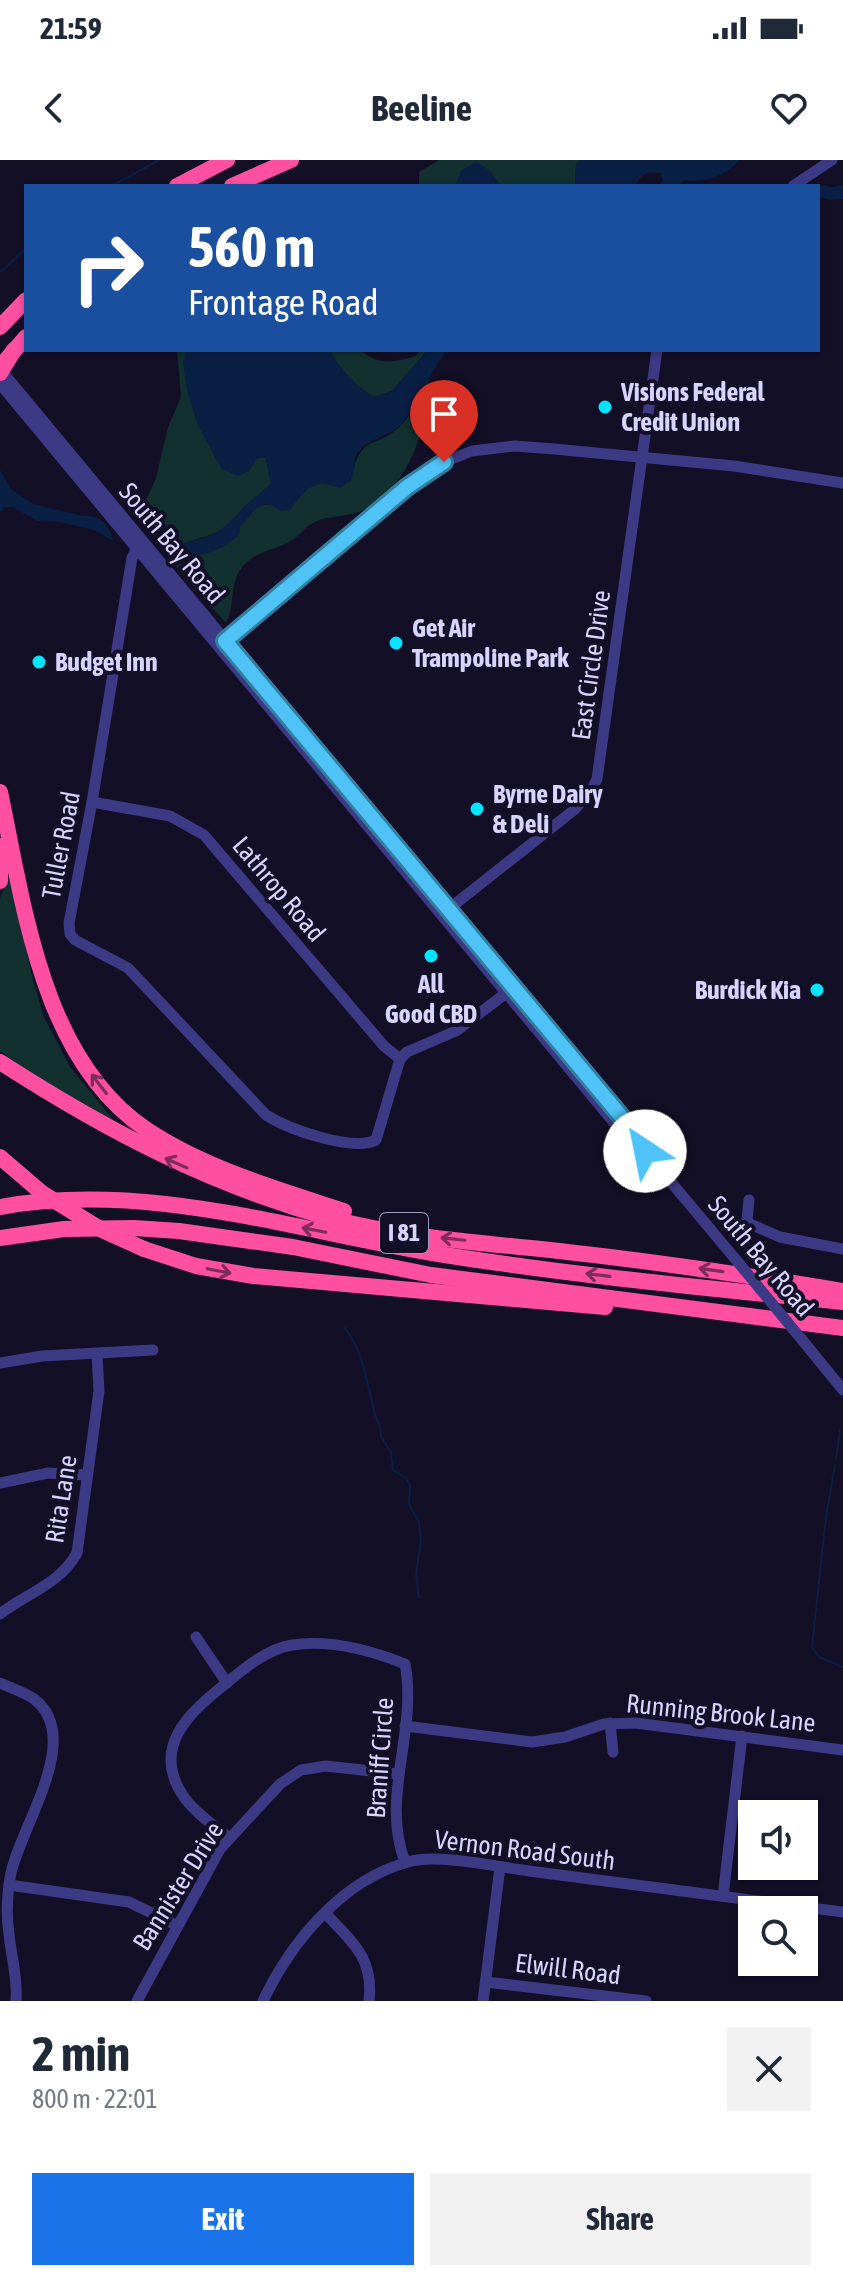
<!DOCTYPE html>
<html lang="en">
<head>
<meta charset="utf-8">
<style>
  :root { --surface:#fff; --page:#f2f2f3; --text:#1f2937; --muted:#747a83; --accent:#1a73e8 }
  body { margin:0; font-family:"Asap Condensed",sans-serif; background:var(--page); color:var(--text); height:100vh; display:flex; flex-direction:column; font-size:30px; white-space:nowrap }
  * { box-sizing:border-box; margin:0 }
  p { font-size:26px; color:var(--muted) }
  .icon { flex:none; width:44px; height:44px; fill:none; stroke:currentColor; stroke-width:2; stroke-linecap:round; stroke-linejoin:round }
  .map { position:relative; height:1841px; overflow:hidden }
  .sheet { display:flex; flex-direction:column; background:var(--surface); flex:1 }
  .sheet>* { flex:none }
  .top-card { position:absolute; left:24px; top:24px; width:796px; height:168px; border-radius:0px; box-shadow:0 2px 6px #0004; background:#1a4fa0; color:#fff; overflow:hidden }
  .controls { position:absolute; left:738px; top:1640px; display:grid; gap:16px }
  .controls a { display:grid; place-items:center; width:80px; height:80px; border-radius:0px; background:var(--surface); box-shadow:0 2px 6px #0004; font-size:40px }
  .pin { position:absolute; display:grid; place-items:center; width:68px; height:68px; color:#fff; margin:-82px -34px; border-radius:50% 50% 50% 0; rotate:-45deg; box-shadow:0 0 8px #0007 }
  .pin .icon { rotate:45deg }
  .me { position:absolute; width:88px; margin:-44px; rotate:326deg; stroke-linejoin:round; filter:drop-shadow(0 0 6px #0008) }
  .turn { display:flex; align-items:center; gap:28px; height:168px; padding:0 32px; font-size:36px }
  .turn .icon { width:104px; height:104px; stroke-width:2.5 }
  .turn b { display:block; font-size:56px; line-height:68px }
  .round { display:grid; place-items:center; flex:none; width:84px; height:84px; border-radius:0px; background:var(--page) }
  .overview { display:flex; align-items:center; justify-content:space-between; height:136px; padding:0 32px }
  h1 { font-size:48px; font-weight:700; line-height:60px }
  .action { display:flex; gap:16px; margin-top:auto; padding:16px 32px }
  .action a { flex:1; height:92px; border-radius:0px; background:var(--accent); color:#fff; font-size:32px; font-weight:700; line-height:92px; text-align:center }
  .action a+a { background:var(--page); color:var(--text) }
  .status { display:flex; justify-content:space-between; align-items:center; height:56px; padding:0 40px; background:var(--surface); direction:ltr }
  .status svg { height:22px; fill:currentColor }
  header { display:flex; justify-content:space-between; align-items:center; height:104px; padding:0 32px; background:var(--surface); font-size:36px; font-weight:700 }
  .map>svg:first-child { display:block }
</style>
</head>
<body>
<div class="status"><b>21:59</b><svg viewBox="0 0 49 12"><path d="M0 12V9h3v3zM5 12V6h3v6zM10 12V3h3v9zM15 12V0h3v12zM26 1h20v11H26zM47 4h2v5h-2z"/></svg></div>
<header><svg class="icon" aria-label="back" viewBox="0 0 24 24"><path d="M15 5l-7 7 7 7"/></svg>Beeline<svg class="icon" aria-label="heart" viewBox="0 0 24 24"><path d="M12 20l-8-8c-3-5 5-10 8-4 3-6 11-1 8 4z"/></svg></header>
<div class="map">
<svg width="843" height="1841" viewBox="0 0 843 1841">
  <rect width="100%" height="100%" fill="#130f26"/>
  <g fill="#12302f">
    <path d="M439,0H580L576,5L575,26H501L489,10H462L455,26L419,24V12Z"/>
    <path d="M177,190H188L183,202L198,265L222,309L249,311L257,298H266L271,324L243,348L234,361L223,371L184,383C166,375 158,358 142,349L156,318L168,267L181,237Z"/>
    <path d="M329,190H361C377,206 397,202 416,196L420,190H428L392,231L374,237C354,225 341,210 329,190Z"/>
    <path d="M429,217C429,264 410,327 364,350C349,357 332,355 317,361C304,366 299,378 287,383C271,391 258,391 244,405C228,422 236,445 226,463L180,412L169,390C189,395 224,390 239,374L240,366C247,361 246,356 252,351C264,340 276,346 289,350C307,328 311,319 340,327L351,320C362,268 377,293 404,262C414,250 421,231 429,217Z"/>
    <path d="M10,719L31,812L43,855L70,907L115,962L51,928L0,891V738L7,721Z"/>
  </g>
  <g fill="#0a1f44">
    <path d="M580,0H739C728,15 703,24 685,20L676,26H659L663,20L660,13C647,10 641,15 635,26H575L576,5Z"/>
    <path d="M476,2L489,10L501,26H455L462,10Z"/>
    <path d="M823,25L832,27L843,25V39L830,40L818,36V28Z"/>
    <path d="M188,190H329C341,210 354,225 374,237L392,231L428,190H447C430,212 421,238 405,260C394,276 371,277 359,291C348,305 364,312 340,328C312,318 307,328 290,350L281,351C257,333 255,355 240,366L239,374C209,405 170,400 144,367C140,362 139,355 136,350C154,348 167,376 184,383C213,377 223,371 242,349C250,340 262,332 271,324L266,298H257L249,311L238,316L222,309L198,265L187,231L183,201Z"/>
    <path d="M0,310L11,329L33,344L84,356C99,354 111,366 113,381L94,370L60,362L38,361L12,347H5L0,352Z"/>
  </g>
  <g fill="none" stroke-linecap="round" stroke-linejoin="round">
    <g stroke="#0a1f44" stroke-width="2">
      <path d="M112,26L159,0"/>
      <path d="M0,112L26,89"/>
      <path d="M345,1168C363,1192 366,1218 373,1247C375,1258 382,1265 381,1277L391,1292L393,1310L406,1318L410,1325L409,1344L419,1362L421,1382L416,1413L419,1438"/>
      <path d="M836,1298L840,1270"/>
      <path d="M835,1304L826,1357L812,1487L819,1497L843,1507"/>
    </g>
    <g stroke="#3d3a85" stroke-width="11">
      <path d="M793,26L832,0"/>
      <path d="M0,209L644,984L645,991L737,1101"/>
      <path d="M0,224L636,989L645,991"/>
      <path d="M139,384L132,398L92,642L69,763L70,774L75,780L128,808L266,955C288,969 352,992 376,980L400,899L407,892L456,871L505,834"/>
      <path d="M222,483L407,327L444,302L472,291L515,286L554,289L734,306L843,323"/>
      <path d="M92,642L170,656L204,675L384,886L400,899"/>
      <path d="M445,752L574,650L591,631L597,619L657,190"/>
      <path d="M749,1040L747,1060L750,1064L780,1077L843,1089"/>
      <path d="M803,1181L843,1230"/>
      <path d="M0,1203L42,1196L153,1190"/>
      <path d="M0,1323L48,1313L87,1315"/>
      <path d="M0,1454C28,1432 59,1425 77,1393L99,1231L97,1194"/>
      <path d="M196,1477L227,1523"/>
      <path d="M0,1523C11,1528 24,1532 34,1539C86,1578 17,1671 10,1718C7,1737 6,1755 9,1774C11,1797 18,1817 16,1841"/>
      <path d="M610,1563L613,1592"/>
      <path d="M405,1566L532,1582L565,1577L604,1564L636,1563L843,1590"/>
      <path d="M229,1678C214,1665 195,1653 184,1637C150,1588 189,1553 224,1525C243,1509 267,1489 292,1485C330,1479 370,1490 405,1504C418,1571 380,1637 405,1702"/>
      <path d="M9,1725L129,1742L176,1765"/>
      <path d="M723,1736L742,1576"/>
      <path d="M325,1753C352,1782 374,1797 369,1841"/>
      <path d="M486,1822L646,1841"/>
      <path d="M137,1841L220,1689L280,1624L301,1610L326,1606L398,1614"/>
      <path d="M263,1841C291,1782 342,1720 408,1702C437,1693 498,1707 529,1711C634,1725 738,1738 843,1752"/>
      <path d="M483,1841L500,1707"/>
    </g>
    <g stroke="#ff4fa3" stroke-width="16">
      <path d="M177,26L227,0"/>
      <path d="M232,26L291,0"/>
      <path d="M0,167L26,140"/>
      <path d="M6,200L26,177"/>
      <path d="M0,632C24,746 42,900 147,970C206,1009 277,1029 344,1051"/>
      <path d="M0,686V721"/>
      <path d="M0,902C107,971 210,1025 333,1059C409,1079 489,1083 567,1092C659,1102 751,1116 843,1131"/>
      <path d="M0,997L42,1033"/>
      <path d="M0,1047C146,1021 290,1069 432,1093C568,1115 706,1128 843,1142"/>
      <path d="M0,1078L64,1069L134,1068L179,1071L293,1087L431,1115L843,1168"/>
      <path d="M144,1089L196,1106L253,1116L605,1147"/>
    </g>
    <path stroke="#3d3a85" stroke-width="11" d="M737,1101L803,1181"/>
    <g stroke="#ff4fa3" stroke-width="16">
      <path d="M0,213L14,190"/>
      <path d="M42,1033L102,1070L144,1089"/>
    </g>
  </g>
  <defs><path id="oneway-shaft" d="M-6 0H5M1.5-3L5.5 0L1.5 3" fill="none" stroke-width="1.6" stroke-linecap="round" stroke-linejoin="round" transform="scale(2)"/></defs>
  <g stroke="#7d2c5e">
    <use href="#oneway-shaft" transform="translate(99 924) rotate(-128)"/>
    <use href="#oneway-shaft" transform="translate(176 1003) rotate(-156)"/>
    <use href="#oneway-shaft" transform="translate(314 1070) rotate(-169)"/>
    <use href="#oneway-shaft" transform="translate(453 1079) rotate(-174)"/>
    <use href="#oneway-shaft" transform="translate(711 1110) rotate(-172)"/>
    <use href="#oneway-shaft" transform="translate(219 1111) rotate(11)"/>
    <use href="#oneway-shaft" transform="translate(598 1115) rotate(-173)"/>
  </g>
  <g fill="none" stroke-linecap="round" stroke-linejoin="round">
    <g stroke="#337fa1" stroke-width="20">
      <path id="route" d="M444,302L407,327L225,481L644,984L645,991"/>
    </g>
    <use href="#route" stroke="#4fc3f7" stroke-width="14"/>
  </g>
  <g fill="#00e5ff" stroke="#130f26" stroke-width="3">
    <circle cx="605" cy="247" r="8"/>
    <circle cx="396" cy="483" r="8"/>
    <circle cx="39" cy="502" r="8"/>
    <circle cx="477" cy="649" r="8"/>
    <circle cx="431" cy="796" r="8"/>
    <circle cx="817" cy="830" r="8"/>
  </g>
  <g text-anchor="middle" stroke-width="8" stroke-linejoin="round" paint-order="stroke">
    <rect fill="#130f26" stroke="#9e99be" stroke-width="2" x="380" y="1053" width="48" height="40" rx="6"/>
    <g font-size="24" font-weight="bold" fill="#d9d4ff">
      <text x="404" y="1081">I 81</text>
    </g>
    <g font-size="26" font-weight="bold" fill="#d9d4ff" stroke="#130f26" text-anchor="start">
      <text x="621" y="241">Visions Federal<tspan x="621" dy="30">Credit Union</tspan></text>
      <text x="412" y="477">Get Air<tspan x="412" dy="30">Trampoline Park</tspan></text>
      <text x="55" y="511">Budget Inn</text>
      <text x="493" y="643">Byrne Dairy<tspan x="493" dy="30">&amp; Deli</tspan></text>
      <text x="431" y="833" text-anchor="middle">All<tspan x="431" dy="30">Good CBD</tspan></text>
      <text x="801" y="839" text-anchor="end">Burdick Kia</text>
    </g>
    <g font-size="26" fill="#d9d4ff" stroke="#130f26">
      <text transform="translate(172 383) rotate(50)" y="9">South Bay Road</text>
      <text transform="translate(591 505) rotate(-82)" y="9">East Circle Drive</text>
      <text transform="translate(61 685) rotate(-79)" y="9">Tuller Road</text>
      <text transform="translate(279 729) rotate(50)" y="9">Lathrop Road</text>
      <text transform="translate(761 1096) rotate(50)" y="9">South Bay Road</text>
      <text transform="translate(61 1339) rotate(-81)" y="9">Rita Lane</text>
      <text transform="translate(721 1553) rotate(6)" y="9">Running Brook Lane</text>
      <text transform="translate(380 1598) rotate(-86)" y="9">Braniff Circle</text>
      <text transform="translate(525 1690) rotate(7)" y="9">Vernon Road South</text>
      <text transform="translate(178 1726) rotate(-58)" y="9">Bannister Drive</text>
      <text transform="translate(568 1809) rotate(7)" y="9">Elwill Road</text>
    </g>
  </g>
</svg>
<div class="controls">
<a><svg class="icon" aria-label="sound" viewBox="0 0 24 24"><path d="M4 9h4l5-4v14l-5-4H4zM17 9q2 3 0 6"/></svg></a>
<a><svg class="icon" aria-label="search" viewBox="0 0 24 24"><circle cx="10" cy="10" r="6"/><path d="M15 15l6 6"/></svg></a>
</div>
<div class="pin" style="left:444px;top:302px;background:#d93025"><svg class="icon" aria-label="arrive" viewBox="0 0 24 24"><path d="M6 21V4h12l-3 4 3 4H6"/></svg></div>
<svg class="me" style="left:645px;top:991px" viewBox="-20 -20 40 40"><circle r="19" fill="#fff"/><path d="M0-13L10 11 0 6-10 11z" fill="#4fc3f7"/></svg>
<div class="top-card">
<div class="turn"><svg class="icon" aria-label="right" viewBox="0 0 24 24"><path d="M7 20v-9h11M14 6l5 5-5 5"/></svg><div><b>560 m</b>Frontage Road</div></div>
</div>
</div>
<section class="sheet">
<div class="overview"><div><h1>2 min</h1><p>800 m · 22:01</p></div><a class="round"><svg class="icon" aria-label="close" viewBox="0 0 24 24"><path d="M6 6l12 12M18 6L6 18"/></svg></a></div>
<div class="action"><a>Exit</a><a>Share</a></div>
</section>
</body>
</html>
